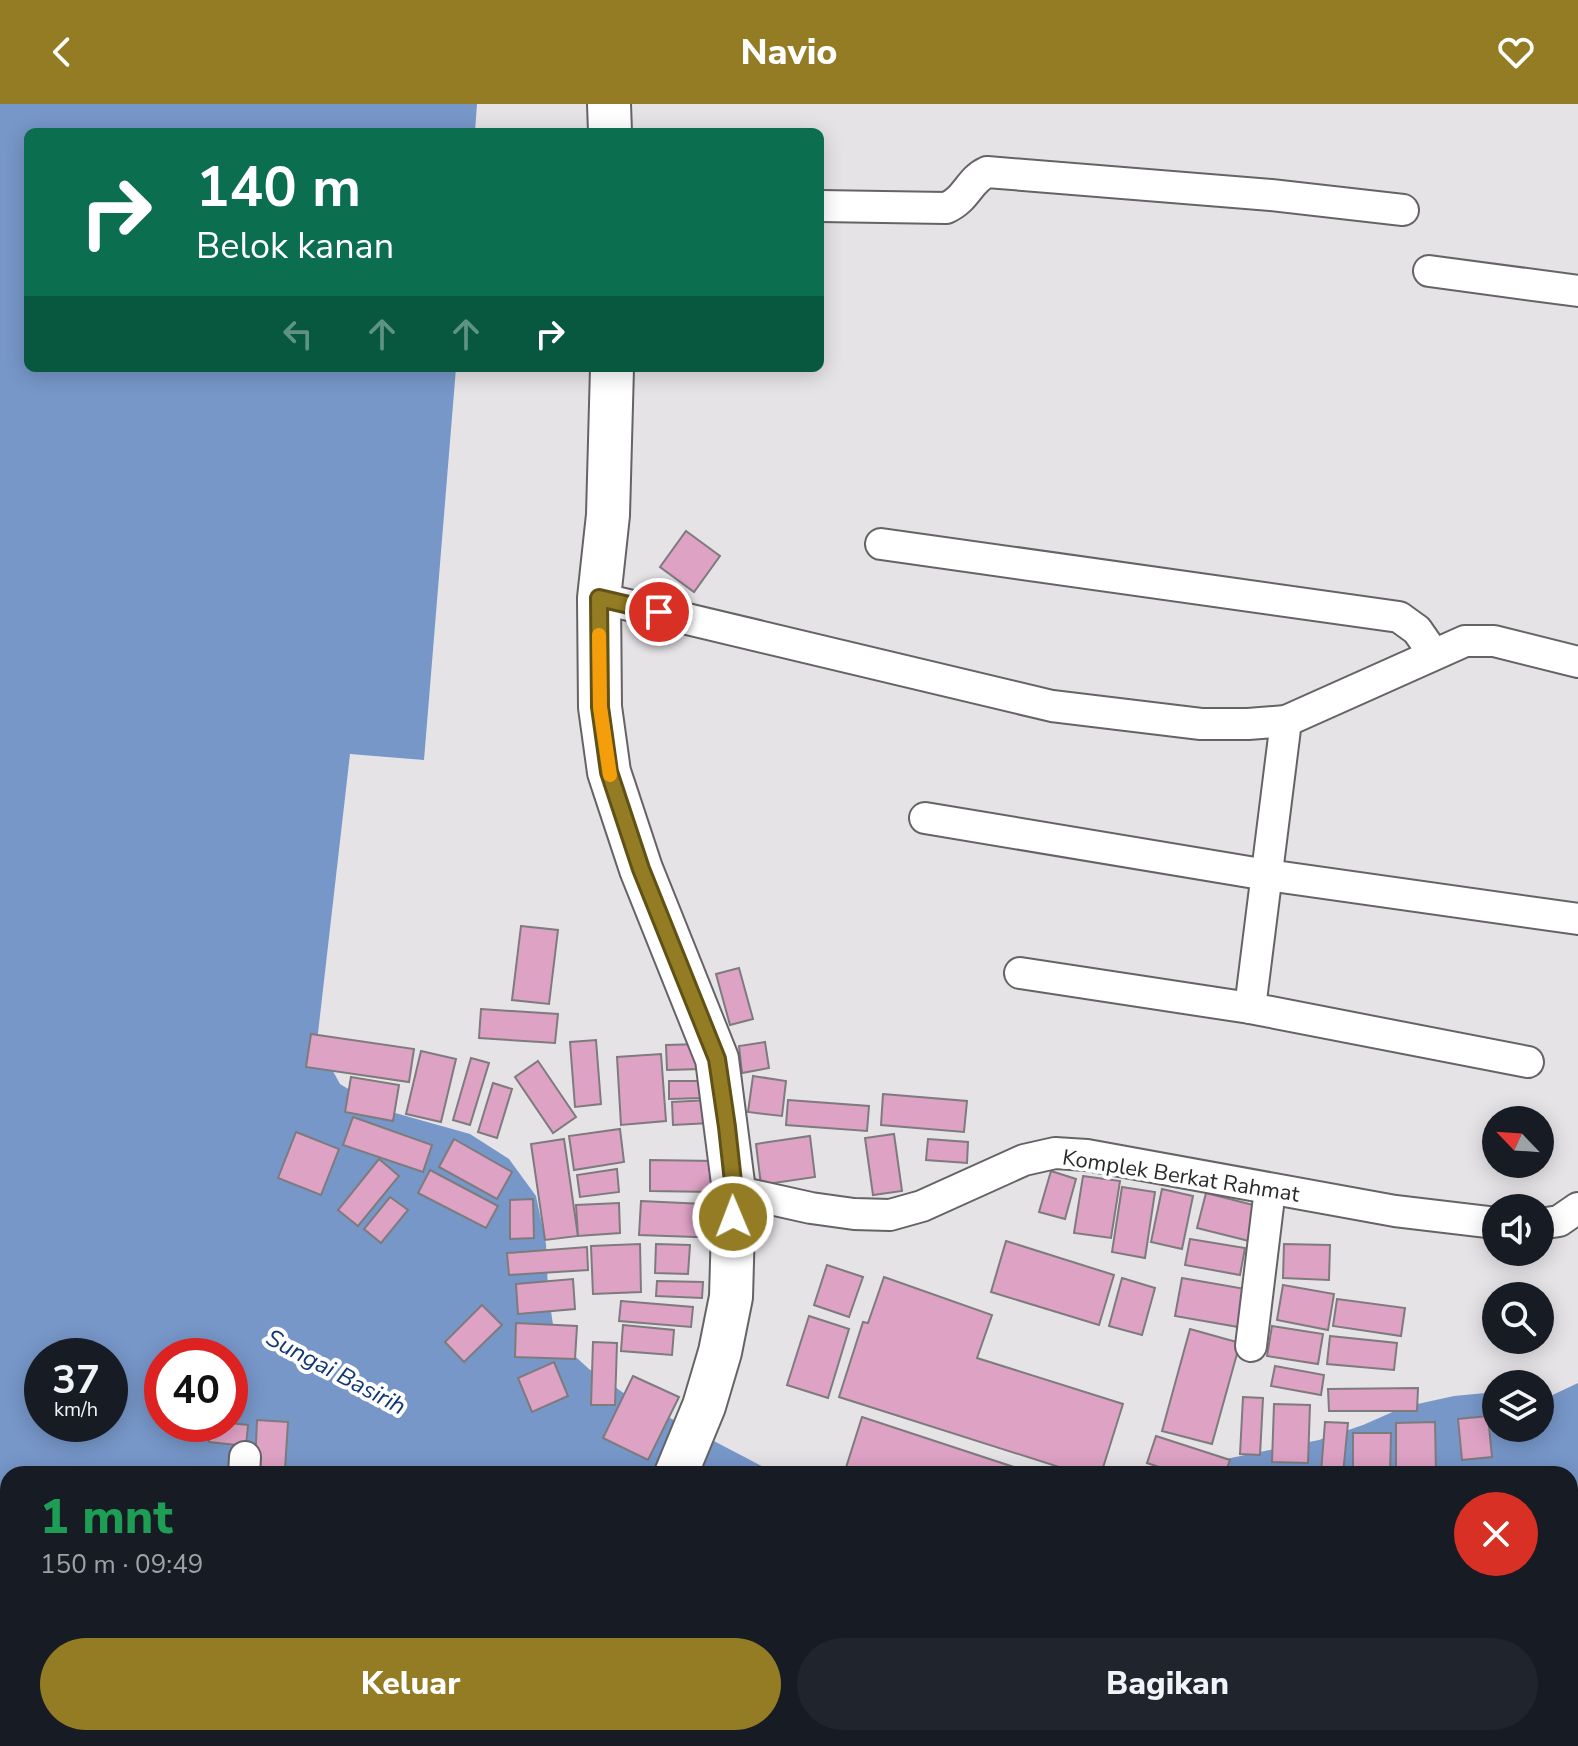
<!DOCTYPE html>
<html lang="id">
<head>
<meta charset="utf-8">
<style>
  :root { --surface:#171b24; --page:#20242c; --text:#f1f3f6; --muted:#9ea1a6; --accent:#937c23 }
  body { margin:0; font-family:"Nunito Sans",sans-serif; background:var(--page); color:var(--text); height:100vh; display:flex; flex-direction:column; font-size:30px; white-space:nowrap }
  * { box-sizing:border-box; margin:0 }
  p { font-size:26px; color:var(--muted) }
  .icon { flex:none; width:44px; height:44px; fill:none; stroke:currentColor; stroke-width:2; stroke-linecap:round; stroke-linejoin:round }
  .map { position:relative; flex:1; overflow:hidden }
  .side { position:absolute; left:0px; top:1362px; width:1578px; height:280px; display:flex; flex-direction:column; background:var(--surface); border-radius:24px 24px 0 0; box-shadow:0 4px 20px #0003 }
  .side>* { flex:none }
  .hud { position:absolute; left:24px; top:24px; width:800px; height:244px; border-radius:12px; box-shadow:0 4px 20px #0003; background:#0b6e4f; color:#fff; overflow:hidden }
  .needle { width:52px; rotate:295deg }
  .controls { position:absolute; left:1482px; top:1002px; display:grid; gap:16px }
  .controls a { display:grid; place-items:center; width:72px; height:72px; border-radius:50%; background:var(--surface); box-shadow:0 4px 20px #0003; font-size:40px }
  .speed { position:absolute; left:24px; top:1234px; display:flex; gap:16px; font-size:40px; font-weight:700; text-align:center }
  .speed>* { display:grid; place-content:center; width:104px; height:104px; border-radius:50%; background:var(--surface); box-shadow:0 4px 20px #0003; line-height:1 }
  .speed small { font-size:20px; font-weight:400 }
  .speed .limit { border:12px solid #d22; background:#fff; color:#111 }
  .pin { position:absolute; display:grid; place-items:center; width:68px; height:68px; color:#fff; margin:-34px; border:4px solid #fff; border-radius:50%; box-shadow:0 2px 8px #0007 }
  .me { position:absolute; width:88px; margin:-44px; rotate:359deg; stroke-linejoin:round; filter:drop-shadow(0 0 6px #0008) }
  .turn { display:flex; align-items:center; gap:28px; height:168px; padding:0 40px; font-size:36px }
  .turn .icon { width:104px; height:104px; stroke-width:2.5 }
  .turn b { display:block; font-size:56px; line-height:68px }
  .lanes { display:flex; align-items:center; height:76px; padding:0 40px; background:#0003; justify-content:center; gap:40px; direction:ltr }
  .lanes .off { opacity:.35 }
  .round { display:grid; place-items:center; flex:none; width:84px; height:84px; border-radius:42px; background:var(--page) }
  .head { display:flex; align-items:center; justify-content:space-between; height:136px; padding:0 40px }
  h1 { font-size:48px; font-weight:800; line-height:60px; color:#1e9e55 }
  .button { display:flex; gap:16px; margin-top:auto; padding:16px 40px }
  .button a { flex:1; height:92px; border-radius:48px; background:var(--accent); color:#fff; font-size:32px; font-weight:800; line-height:92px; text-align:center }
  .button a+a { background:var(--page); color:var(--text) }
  header { display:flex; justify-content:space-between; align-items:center; height:104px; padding:0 40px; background:var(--accent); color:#fff; font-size:36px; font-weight:800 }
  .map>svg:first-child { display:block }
</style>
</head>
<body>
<header><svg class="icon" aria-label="back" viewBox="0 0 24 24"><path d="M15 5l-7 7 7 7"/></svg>Navio<svg class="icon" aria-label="heart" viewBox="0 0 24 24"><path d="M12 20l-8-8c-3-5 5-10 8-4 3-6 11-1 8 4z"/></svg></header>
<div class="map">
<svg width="1578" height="1642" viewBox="0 0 1578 1642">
  <rect width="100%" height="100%" fill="#e5e3e6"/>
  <g fill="#7797c9" fill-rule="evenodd">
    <path d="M0,0H477L475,28H28V264H456L424,656L350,650L317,938L340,980L381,1005L470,1030L509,1055L536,1092L546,1140L548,1187L555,1234L589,1265L628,1292L777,1370H8V1634H203L198,1642H0ZM42,1252H110V1320H42ZM162,1252H230V1320H162Z"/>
    <path d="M1578,1279V1569L1570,1571V1370H1186L1226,1355L1319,1336L1363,1321L1404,1303L1454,1292L1496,1288V1324H1540V1294L1544,1295Z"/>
    <path d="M253,1634H340V1642H254Z"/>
    <path d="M681,1634H1346L1319,1640L1289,1642H698Z"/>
  </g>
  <g fill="#dea2c5" stroke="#7e7b7d" stroke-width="2">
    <path d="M686,427L720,452L694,488L660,463Z"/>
    <path d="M521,822L558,826L549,900L512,896Z"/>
    <path d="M739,864L753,915L730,921L716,870Z"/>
    <path d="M481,905L558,910L555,939L479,934Z"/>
    <path d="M311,930L414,945L409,978L306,963Z"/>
    <path d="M596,936L601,1000L575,1003L570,938Z"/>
    <path d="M765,938L769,964L742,969L739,942Z"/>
    <path d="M700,940L701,965L667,966L666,941Z"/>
    <path d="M421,947L456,955L441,1018L406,1010Z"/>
    <path d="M661,950L666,1017L621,1021L617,953Z"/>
    <path d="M471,954L489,959L470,1021L453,1016Z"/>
    <path d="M538,957L576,1013L553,1029L515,973Z"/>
    <path d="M753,972L786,977L782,1012L748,1008Z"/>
    <path d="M351,973L399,981L393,1017L345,1008Z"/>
    <path d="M669,977H701L702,994L669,995Z"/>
    <path d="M493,979L512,985L497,1034L478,1028Z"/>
    <path d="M883,990L967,997L964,1028L881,1021Z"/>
    <path d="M709,996L710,1019L673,1021L672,998Z"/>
    <path d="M788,996L869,1002L867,1027L786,1021Z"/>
    <path d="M353,1013L432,1041L423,1068L343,1041Z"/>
    <path d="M620,1025L624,1058L574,1066L569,1032Z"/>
    <path d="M296,1028L339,1045L321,1091L278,1074Z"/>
    <path d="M894,1030L902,1087L873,1091L865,1034Z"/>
    <path d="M810,1032L815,1073L761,1081L756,1040Z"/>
    <path d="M454,1035L512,1068L497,1095L439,1063Z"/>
    <path d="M564,1035L578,1132L545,1136L531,1040Z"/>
    <path d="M928,1035L968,1038L967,1059L926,1056Z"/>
    <path d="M379,1055L399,1072L358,1122L338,1106Z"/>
    <path d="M650,1056L715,1057L714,1088L650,1087Z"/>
    <path d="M617,1065L619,1088L580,1093L577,1071Z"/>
    <path d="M430,1066L498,1102L486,1124L418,1089Z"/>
    <path d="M1051,1067L1076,1075L1065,1115L1039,1108Z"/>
    <path d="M1083,1072L1120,1077L1111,1134L1074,1129Z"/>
    <path d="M1122,1083L1155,1088L1145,1154L1112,1148Z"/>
    <path d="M1162,1085L1193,1092L1182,1145L1151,1138Z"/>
    <path d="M1206,1089L1265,1104L1257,1139L1197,1124Z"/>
    <path d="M390,1093L408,1106L381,1139L364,1125Z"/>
    <path d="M533,1095L534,1134L510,1135V1096Z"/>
    <path d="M641,1097L725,1101L724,1134L639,1131Z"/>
    <path d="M619,1099L620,1129L578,1132L576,1101Z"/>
    <path d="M1190,1135L1245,1144L1240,1171L1185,1161Z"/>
    <path d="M1006,1137L1114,1171L1099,1221L991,1188Z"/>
    <path d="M640,1140L641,1188L593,1190L591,1142Z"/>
    <path d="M656,1140L690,1141L688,1170L655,1169Z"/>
    <path d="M1284,1140L1330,1141L1329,1176L1283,1174Z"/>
    <path d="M587,1143L588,1166L509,1171L507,1149Z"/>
    <path d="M827,1161L863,1173L849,1213L814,1201Z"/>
    <path d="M884,1173L992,1211L977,1254L1123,1300L1101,1370H1081L839,1293L863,1218L868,1219Z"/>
    <path d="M1122,1174L1155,1184L1142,1231L1109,1222Z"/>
    <path d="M1182,1174L1251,1186L1244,1224L1175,1212Z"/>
    <path d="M573,1175L575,1205L518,1210L516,1180Z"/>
    <path d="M657,1177L703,1178L702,1194L656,1192Z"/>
    <path d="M1283,1181L1334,1190L1328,1226L1277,1216Z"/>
    <path d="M1337,1195L1405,1204L1401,1232L1333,1222Z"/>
    <path d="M621,1197L693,1203L691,1223L619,1217Z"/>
    <path d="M482,1201L502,1221L464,1258L445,1238Z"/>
    <path d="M809,1212L849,1225L828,1294L787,1281Z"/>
    <path d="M516,1219L577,1222L575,1255L515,1253Z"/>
    <path d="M623,1221L674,1226L672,1251L621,1247Z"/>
    <path d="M1272,1222L1323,1230L1318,1260L1267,1252Z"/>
    <path d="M1190,1225L1240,1239L1212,1340L1162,1327Z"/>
    <path d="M1330,1232L1397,1239L1394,1266L1327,1260Z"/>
    <path d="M593,1238L617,1239L615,1301H591Z"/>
    <path d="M554,1258L568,1292L532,1308L518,1274Z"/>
    <path d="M1275,1262L1324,1271L1321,1291L1271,1282Z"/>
    <path d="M633,1272L679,1293L648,1356L603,1334Z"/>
    <path d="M1418,1284L1417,1307H1329L1328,1285Z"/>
    <path d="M1243,1293L1263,1294L1260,1351L1240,1350Z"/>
    <path d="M1274,1300L1310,1301L1308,1359L1272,1358Z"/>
    <path d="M1488,1312L1492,1353L1462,1356L1458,1315Z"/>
    <path d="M862,1313L1035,1370H844Z"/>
    <path d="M257,1316L288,1318L285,1365L255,1364Z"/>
    <path d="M1325,1318L1348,1319L1343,1370L1321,1369Z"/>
    <path d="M1435,1318L1436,1370H1396V1319Z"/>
    <path d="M230,1319L248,1321L246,1342L209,1338L211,1320Z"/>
    <path d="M1353,1329H1391L1390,1370H1353Z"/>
    <path d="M1156,1332L1230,1356L1225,1370H1180L1147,1359Z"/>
    <path d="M33,1634H86L85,1642H32Z"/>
    <path d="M144,1634H238V1642H143Z"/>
    <path d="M396,1634H424L420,1642H395L393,1641Z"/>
    <path d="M434,1634H457L454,1642H430Z"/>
    <path d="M469,1634H496L492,1642H465Z"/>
    <path d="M674,1634H721L717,1642H670Z"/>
    <path d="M1111,1634H1129L1134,1642H1099Z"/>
  </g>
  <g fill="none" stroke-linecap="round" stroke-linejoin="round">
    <g stroke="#656366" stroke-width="34">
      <g id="street">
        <path d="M820,102L946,104C967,95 969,76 987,68L1271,91L1403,106"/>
        <path d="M1429,167L1578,187"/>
        <path d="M881,440L1399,513L1417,526L1433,549"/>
        <path d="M599,494L1052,602L1201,620H1248L1286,617L1465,537H1494L1578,558"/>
        <path d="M925,714L1267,771L1578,815"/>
        <path d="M1020,869L1250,904L1528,958"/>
        <path d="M1250,904L1286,617"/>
        <path d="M734,1087L811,1104L854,1110L890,1111L922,1102L1024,1056L1055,1049L1087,1051L1395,1107L1496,1119"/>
        <path d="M1540,1120L1559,1117L1578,1104"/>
        <path d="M1251,1242L1270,1085"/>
        <path d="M244,1370L245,1353"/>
        <path d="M241,1634L242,1642"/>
      </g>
    </g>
    <g stroke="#656366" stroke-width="46">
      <g id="secondary">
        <path d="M609,0L610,28"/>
        <path d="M612,264L608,411L599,494L600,603L609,668L641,765L717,955L734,1087L731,1193L720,1248L704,1302L676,1370"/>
        <path d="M568,1642L571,1634"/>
      </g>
    </g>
    <use href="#street" stroke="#fff" stroke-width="30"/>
    <use href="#secondary" stroke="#fff" stroke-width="42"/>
  </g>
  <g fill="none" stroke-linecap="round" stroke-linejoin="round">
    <g stroke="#605117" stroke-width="20">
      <path id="route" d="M659,508L599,494L600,603L609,668L641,765L717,955L727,1023L734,1087L733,1113"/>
    </g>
    <use href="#route" stroke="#937c23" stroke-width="14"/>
    <path stroke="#f59e0b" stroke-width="14" d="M599,531L600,603L610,671"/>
  </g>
  <g text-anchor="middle" stroke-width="8" stroke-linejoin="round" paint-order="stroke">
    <g font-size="22" fill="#2c2b2c" stroke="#fff">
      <text transform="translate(1181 1071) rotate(9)" y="8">Komplek Berkat Rahmat</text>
    </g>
    <g font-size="24" font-style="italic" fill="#113774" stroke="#fff">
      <text transform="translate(336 1268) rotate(28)" y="8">Sungai Basirih</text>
    </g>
  </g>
</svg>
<div class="controls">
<a><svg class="needle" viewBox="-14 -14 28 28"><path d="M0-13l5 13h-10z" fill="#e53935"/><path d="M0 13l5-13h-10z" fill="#9ea1a6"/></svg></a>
<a><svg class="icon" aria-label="sound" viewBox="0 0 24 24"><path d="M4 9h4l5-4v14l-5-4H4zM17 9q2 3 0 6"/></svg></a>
<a><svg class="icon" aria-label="search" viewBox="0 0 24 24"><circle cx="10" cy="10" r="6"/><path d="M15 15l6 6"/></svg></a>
<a><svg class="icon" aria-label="layers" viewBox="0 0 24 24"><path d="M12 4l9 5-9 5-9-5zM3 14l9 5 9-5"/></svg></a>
</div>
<div class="speed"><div>37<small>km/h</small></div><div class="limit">40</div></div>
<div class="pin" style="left:659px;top:508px;background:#d93025"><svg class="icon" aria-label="arrive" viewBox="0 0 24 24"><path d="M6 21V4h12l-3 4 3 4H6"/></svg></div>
<svg class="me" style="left:733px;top:1113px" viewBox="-20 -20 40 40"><circle r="17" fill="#937c23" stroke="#fff" stroke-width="3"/><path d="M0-11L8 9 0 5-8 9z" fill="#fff"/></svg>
<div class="hud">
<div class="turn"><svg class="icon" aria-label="right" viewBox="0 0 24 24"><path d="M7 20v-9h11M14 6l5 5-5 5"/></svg><div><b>140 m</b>Belok kanan</div></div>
<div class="lanes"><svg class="icon off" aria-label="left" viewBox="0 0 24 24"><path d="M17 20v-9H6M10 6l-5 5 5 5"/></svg><svg class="icon off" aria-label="ahead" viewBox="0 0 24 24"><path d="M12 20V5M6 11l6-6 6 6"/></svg><svg class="icon off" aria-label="ahead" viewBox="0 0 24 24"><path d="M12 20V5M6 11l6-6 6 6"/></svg><svg class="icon" aria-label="right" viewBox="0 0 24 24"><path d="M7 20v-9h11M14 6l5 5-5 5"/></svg></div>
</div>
<section class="side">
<div class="head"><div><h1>1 mnt</h1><p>150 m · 09:49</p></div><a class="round" style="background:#d93025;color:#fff"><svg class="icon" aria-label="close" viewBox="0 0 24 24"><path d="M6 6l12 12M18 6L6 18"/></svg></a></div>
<div class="button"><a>Keluar</a><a>Bagikan</a></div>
</section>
</div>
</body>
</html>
